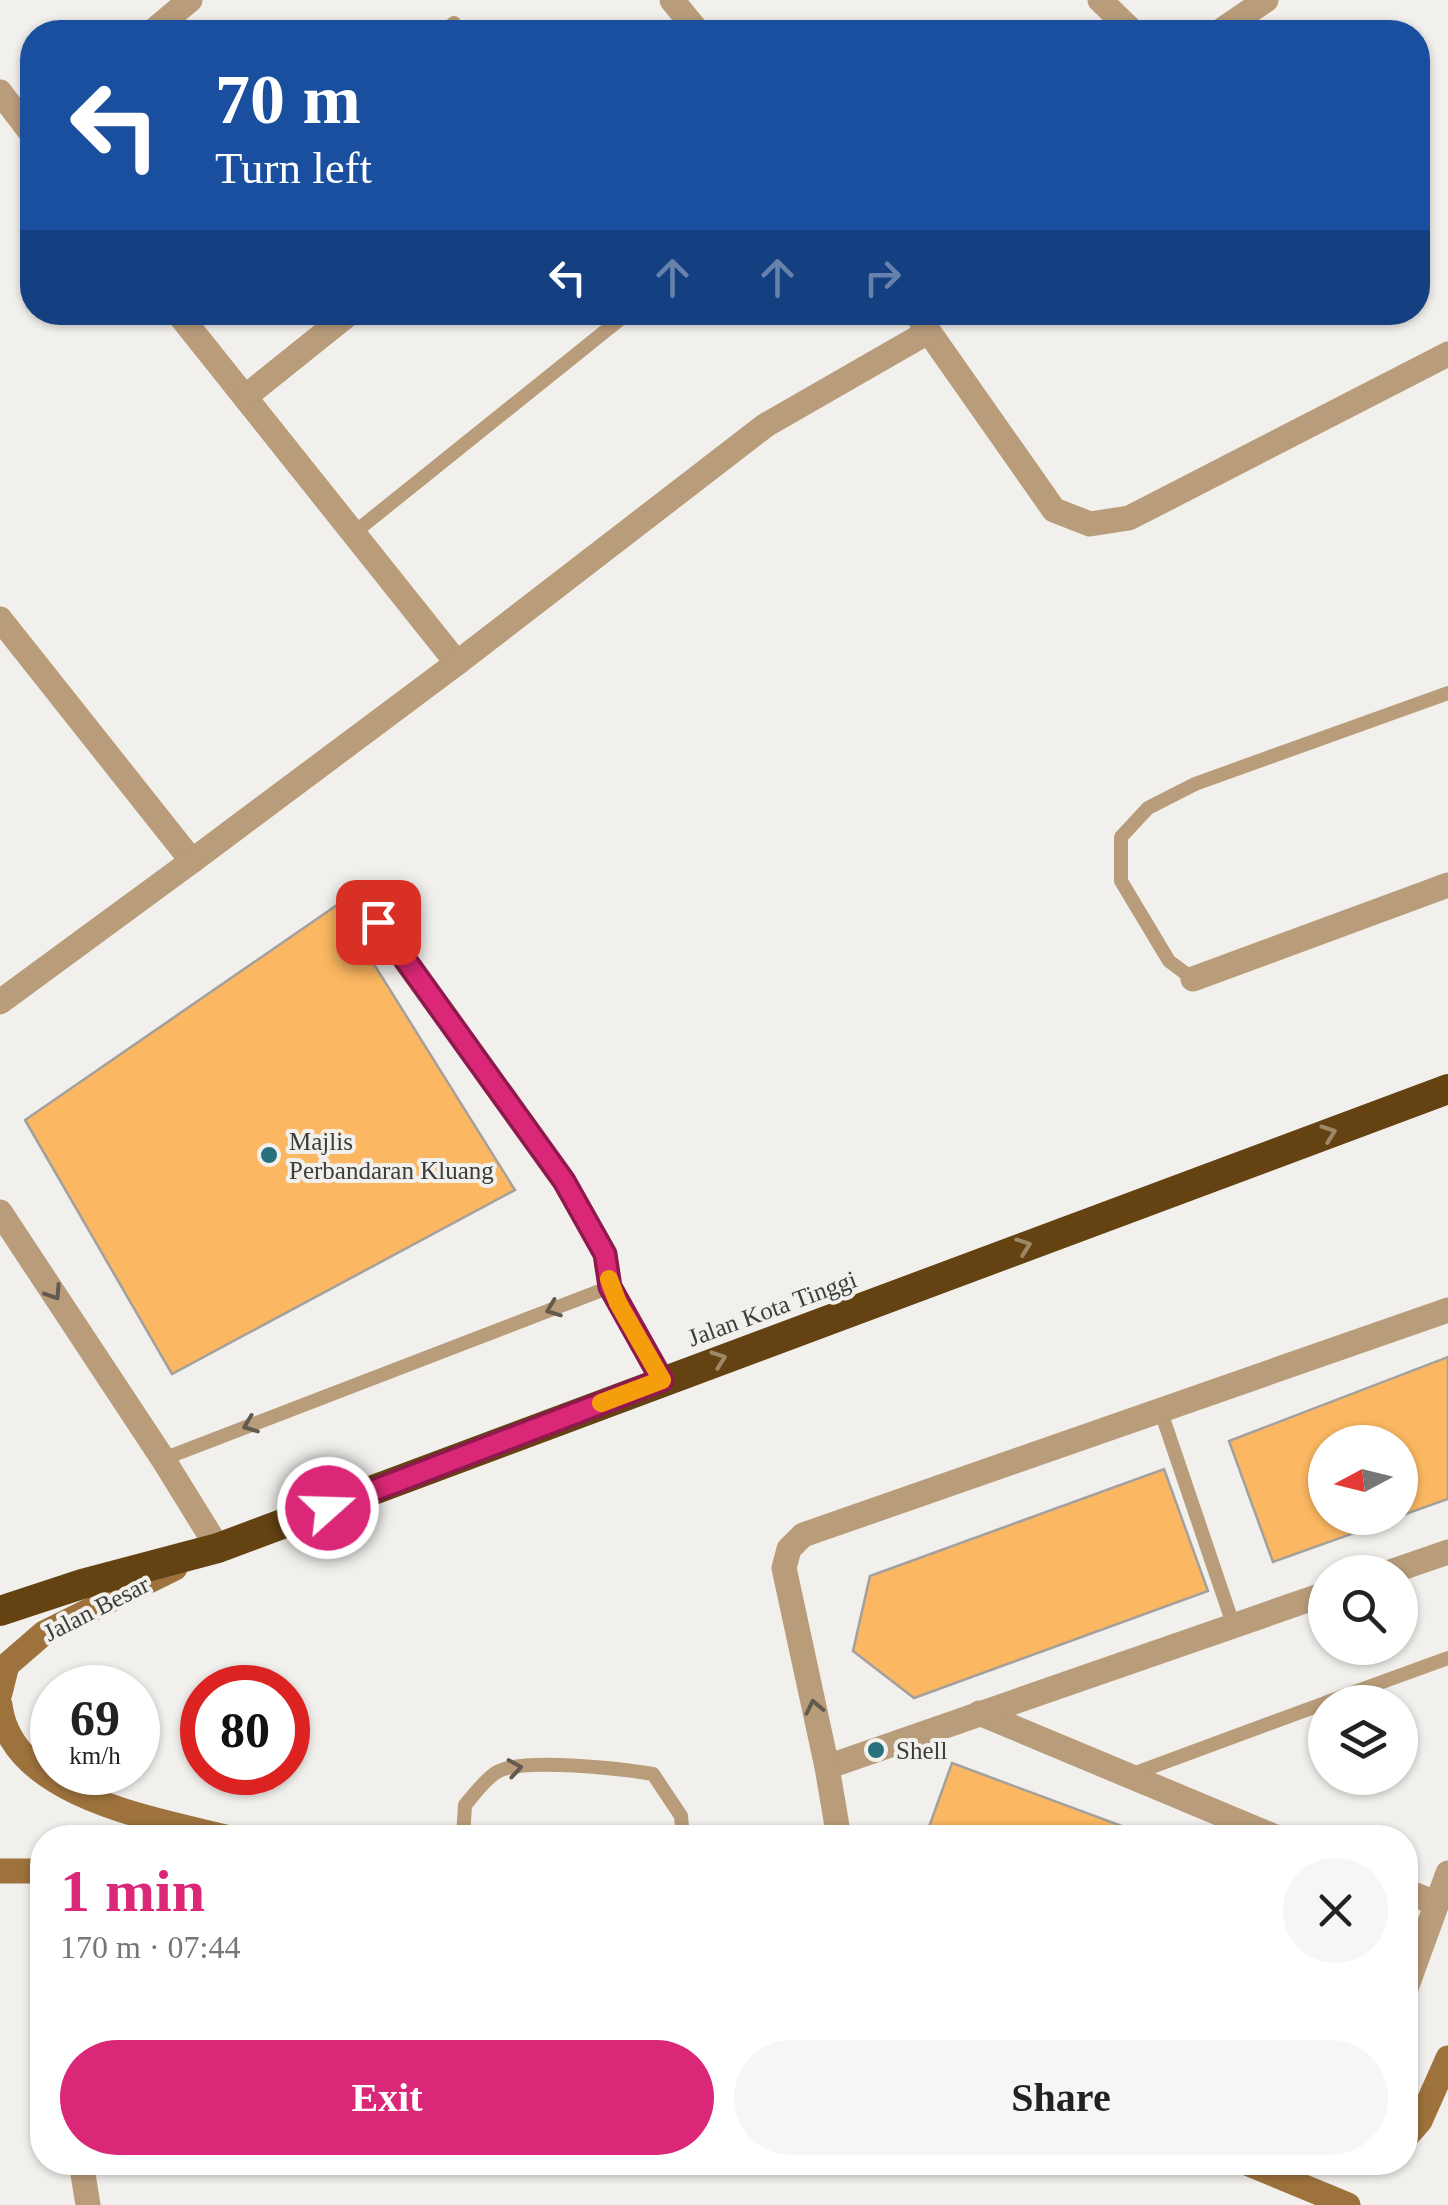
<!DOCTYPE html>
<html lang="en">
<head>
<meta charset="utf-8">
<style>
  :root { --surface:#fff; --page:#f6f6f6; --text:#222; --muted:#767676; --accent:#db2777 }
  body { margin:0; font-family:Georgia,serif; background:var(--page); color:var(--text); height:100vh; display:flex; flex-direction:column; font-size:38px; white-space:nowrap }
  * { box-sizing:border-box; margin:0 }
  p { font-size:32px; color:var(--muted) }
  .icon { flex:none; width:55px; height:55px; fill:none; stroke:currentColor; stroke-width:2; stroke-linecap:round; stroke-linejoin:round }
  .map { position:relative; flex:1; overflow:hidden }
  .drawer { position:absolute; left:30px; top:1825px; width:1388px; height:350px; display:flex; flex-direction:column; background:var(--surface); border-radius:40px; box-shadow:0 2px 8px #0004 }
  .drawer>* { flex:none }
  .hud { position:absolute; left:20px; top:20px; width:1410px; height:305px; border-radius:40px; box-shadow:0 2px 8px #0004; background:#1a4fa0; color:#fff; overflow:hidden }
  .needle { width:65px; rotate:263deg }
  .tools { position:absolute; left:1308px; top:1425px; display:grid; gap:20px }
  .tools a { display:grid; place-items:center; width:110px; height:110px; border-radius:50%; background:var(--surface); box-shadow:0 2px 8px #0004; font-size:50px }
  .speed { position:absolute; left:30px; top:1665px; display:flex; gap:20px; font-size:50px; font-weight:700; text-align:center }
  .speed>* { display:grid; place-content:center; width:130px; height:130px; border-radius:50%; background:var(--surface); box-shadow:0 2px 8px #0004; line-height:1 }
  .speed small { font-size:25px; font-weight:400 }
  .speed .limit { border:15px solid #d22; background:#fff; color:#111 }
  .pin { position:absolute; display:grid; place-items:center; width:85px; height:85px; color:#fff; margin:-42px; border-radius:20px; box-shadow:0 5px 15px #0006 }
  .me { position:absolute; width:110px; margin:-55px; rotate:70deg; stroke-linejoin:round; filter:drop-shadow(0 0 8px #0008) }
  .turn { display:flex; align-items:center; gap:35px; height:210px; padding:0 30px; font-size:45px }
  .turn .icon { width:130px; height:130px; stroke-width:2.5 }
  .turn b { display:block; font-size:70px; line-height:85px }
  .lanes { display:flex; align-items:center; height:95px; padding:0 30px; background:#0003; justify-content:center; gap:50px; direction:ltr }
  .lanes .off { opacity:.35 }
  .round { display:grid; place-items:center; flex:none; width:105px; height:105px; border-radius:52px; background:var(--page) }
  .overview { display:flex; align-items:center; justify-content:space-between; height:170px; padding:0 30px }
  h1 { font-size:60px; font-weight:600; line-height:75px; color:var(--accent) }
  .cta { display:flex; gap:20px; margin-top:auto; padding:20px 30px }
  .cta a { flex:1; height:115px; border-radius:60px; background:var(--accent); color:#fff; font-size:40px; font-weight:600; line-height:115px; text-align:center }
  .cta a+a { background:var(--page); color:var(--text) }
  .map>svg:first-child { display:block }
</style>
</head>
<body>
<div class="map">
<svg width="1448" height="2205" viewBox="0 0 1448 2205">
  <rect width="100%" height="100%" fill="#f2f0ec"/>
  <g fill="#fbb761" stroke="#a3a09d" stroke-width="2.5">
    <path d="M337,905L515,1190L172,1374L25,1120Z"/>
    <path d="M1448,1357V1499L1400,1516V1442H1325V1518H1396L1273,1562L1229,1441Z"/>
    <path d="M1164,1469L1208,1591L914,1698L853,1651L870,1576Z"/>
    <path d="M952,1763L1154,1838H925Z"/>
  </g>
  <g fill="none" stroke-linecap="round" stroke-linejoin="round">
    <g stroke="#b99c7a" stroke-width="14">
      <path d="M442,32L454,23"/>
      <path d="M355,532L629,312"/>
      <path d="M355,890L564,1181L605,1254L610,1287"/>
      <path d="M1193,979L1169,961L1121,881V837L1148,808L1195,784L1448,693"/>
      <path d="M1161,1412L1233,1624"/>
      <path d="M163,1459L610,1287L662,1380"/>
      <path d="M1327,1702L1448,1658"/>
      <path d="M1130,1775L1325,1703"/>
      <path d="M463,1838L465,1805C474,1795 485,1779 497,1772C522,1757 623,1769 653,1774L681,1816L683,1838"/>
    </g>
    <g stroke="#b99c7a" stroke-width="25">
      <path d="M672,0L698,32"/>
      <path d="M1100,0L1133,32"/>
      <path d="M152,32L190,0"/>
      <path d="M1219,32L1266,0"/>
      <path d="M0,92L32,134"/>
      <path d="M177,312L457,663"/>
      <path d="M915,312L1054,510L1090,524L1129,518L1448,354"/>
      <path d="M245,397L351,312"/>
      <path d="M0,619L192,861L457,663L766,425L928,332"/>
      <path d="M1193,979L1448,885"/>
      <path d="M0,1002L192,861"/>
      <path d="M0,1212L163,1459L218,1548"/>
      <path d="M1390,1572L1448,1552"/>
      <path d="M979,1713L1278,1838"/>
      <path d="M827,1767L1325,1594"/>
      <path d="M839,1838L827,1767L784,1568L789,1549L803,1535L1448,1310"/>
      <path d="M1405,1891L1436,1903"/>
      <path d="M1405,1991L1448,1873"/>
      <path d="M81,2162L88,2205"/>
    </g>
    <g stroke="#9d723d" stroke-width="25">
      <path d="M0,1693L7,1665L44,1633L175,1568"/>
      <path d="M0,1705C11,1797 158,1820 230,1838"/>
      <path d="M0,1871H42"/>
      <path d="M1405,2138L1420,2121L1448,2058"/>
      <path d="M1244,2162L1348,2205"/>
    </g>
    <path stroke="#654212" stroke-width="30" d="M0,1611L82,1584L218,1548L1448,1089"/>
  </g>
  <defs><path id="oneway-chevron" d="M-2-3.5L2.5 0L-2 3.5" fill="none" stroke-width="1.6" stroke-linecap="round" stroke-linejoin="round" transform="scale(2.5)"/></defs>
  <g stroke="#9d8869">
    <use href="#oneway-chevron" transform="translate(1329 1133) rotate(-20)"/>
    <use href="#oneway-chevron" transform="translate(1024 1246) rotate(-20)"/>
    <use href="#oneway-chevron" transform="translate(719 1359) rotate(-20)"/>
  </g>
  <g stroke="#635a4e">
    <use href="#oneway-chevron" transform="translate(54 1293) rotate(57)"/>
    <use href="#oneway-chevron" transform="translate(553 1309) rotate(159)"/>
    <use href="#oneway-chevron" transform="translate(250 1425) rotate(159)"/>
    <use href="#oneway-chevron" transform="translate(814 1707) rotate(-102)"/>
    <use href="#oneway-chevron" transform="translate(515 1768) rotate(-9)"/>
  </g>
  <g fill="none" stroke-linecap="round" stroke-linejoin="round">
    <g stroke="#8e194d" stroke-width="25">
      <path id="route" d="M328,1508L662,1380L610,1287L605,1254L564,1181L378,922"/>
    </g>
    <use href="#route" stroke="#db2777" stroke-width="18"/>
    <path stroke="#f59e0b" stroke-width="18" d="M601,1403L662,1380L618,1303L609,1279"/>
  </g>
  <g fill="#28707b" stroke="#f2f0ec" stroke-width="4">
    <circle cx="269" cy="1155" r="10"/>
    <circle cx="876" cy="1750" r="10"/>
  </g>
  <g text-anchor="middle" stroke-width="8" stroke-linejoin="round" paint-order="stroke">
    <g font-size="25" fill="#3e3d3b" stroke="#f2f0ec" text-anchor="start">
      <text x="289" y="1150">Majlis<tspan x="289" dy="29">Perbandaran Kluang</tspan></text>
      <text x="896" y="1759">Shell</text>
    </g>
    <g font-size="25" fill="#3e3d3b" stroke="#f2f0ec">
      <text transform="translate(772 1308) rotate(-20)" y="9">Jalan Kota Tinggi</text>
      <text transform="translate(96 1608) rotate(-27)" y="9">Jalan Besar</text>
    </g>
  </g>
</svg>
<div class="tools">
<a><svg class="needle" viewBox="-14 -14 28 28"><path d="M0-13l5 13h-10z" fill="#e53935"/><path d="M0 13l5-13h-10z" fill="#767676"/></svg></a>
<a><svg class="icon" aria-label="search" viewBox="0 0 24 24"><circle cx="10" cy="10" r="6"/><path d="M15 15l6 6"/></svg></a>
<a><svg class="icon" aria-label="layers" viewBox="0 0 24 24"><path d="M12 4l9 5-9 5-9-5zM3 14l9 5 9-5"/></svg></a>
</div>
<div class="speed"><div>69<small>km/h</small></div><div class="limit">80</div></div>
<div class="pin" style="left:378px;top:922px;background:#d93025"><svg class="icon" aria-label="arrive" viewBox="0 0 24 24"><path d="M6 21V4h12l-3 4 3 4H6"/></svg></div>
<svg class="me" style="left:328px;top:1508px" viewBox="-20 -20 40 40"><circle r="17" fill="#db2777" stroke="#fff" stroke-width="3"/><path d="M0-11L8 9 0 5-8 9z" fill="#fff"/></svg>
<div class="hud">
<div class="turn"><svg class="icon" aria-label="left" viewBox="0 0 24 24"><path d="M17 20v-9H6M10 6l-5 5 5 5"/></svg><div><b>70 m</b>Turn left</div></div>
<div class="lanes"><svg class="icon" aria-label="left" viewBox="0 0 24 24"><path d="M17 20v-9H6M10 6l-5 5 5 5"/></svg><svg class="icon off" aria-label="ahead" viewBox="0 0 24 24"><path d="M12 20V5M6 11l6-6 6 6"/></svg><svg class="icon off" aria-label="ahead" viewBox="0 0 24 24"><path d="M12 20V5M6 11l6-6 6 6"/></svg><svg class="icon off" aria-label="right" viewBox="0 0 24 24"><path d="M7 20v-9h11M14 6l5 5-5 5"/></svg></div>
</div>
<section class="drawer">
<div class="overview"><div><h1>1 min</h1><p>170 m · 07:44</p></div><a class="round"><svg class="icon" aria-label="close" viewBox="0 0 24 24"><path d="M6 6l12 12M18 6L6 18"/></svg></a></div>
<div class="cta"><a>Exit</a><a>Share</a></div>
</section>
</div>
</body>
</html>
